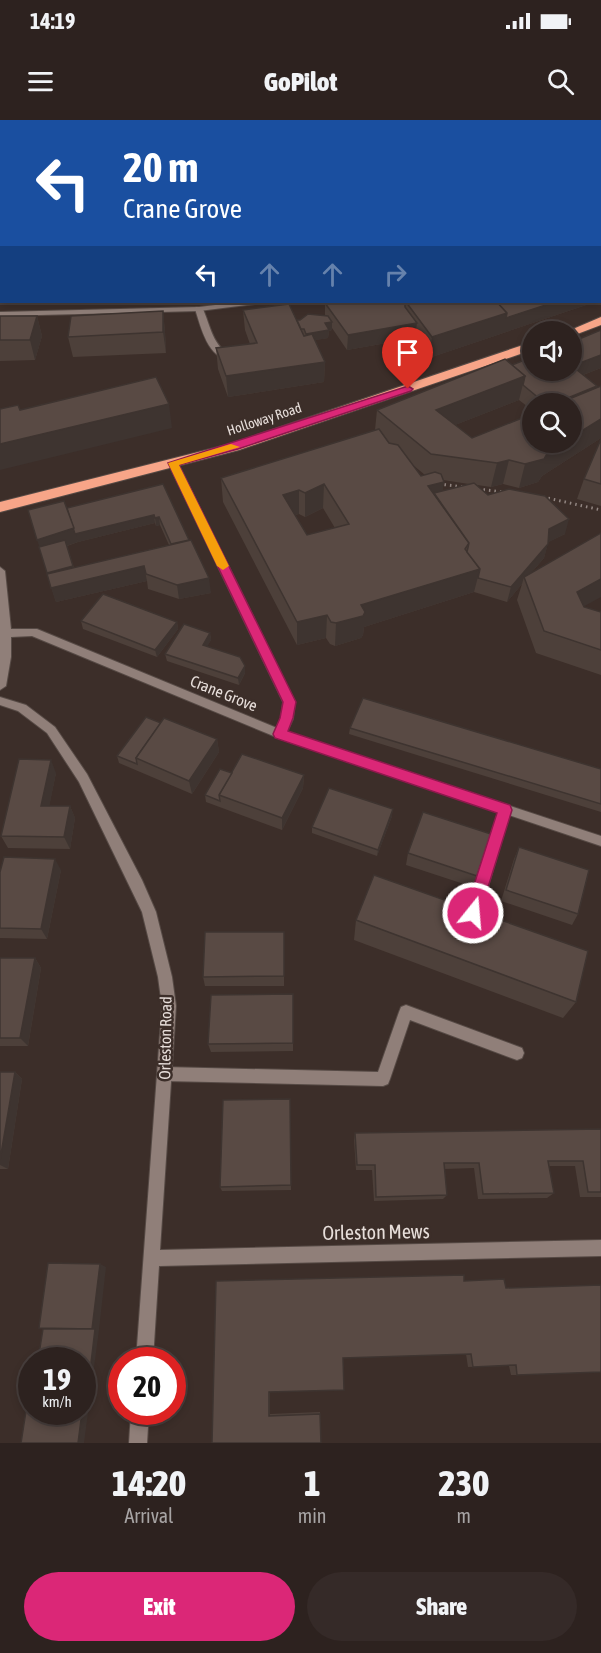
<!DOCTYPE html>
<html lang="en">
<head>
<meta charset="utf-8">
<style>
  :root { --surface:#2d221f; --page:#352a28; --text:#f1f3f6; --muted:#a7a4a4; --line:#483f3d; --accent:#db2777 }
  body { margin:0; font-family:"Asap Condensed",sans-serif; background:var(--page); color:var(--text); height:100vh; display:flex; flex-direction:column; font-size:22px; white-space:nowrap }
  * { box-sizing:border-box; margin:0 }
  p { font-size:20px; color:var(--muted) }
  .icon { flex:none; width:33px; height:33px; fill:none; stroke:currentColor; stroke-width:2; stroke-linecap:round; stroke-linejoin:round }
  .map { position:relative; height:1323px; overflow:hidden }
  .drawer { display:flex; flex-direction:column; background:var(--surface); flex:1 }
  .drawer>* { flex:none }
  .banner { position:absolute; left:0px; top:0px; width:602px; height:183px; box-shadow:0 3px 9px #0003,0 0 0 2px var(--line); background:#1a4fa0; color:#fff; overflow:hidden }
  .buttons { position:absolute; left:522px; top:201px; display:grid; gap:12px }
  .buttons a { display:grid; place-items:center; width:60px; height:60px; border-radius:50%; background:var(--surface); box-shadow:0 3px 9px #0003,0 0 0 2px var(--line); font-size:30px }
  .speed { position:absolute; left:18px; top:1227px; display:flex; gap:12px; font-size:30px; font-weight:700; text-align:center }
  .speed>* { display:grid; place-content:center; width:78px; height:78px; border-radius:50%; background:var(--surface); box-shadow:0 3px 9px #0003,0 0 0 2px var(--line); line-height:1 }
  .speed small { font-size:15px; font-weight:400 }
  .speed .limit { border:9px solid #d22; background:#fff; color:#111 }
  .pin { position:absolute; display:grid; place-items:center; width:51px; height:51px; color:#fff; margin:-62px -26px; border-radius:50% 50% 50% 0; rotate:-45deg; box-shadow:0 0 6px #0007 }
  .pin .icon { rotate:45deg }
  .me { position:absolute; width:66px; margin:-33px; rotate:17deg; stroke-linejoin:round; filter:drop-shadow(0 0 4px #0008) }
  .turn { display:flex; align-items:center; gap:21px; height:126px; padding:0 24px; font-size:27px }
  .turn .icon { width:78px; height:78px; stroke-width:2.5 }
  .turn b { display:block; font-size:42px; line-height:51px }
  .lanes { display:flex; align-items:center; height:57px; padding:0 24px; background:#0003; justify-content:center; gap:30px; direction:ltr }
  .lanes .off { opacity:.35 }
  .eta { display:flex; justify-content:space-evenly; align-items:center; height:102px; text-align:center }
  .eta b { font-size:36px; font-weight:800; line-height:42px }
  .primary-button { display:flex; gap:12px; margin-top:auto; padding:12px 24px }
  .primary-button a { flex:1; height:69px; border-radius:36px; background:var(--accent); color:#fff; font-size:24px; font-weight:800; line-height:69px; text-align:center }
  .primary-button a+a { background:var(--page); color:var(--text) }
  .status { display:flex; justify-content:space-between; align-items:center; height:42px; padding:0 30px; background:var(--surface); direction:ltr }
  .status svg { height:16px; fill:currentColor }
  header { display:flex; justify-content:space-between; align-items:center; height:78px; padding:0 24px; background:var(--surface); font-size:27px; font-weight:800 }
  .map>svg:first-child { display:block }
</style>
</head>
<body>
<div class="status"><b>14:19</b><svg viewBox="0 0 49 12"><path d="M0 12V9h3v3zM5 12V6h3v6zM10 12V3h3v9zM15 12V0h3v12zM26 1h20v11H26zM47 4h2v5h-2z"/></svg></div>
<header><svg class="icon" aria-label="menu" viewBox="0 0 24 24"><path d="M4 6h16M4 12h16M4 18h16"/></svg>GoPilot<svg class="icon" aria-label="search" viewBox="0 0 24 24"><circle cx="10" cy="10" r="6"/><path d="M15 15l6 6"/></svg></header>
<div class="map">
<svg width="601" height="1323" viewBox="0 0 601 1323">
  <rect width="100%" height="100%" fill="#3c2e29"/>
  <path fill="#66301c" d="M0,0H312L316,1L2,2V182H93H0Z"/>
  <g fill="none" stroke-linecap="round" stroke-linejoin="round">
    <g stroke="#564a45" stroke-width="2">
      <g id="lane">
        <path d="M196,187H202C211,206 212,227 233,236V240C208,241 201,207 195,189Z"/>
        <path d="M505,685L509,686L511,690L480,793L478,797L473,799L468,797L466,793L499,690L501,686Z"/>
        <path d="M406,885L522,928L524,933L522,938L517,940L410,900L390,959L388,964L383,966L165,961L160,959L158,954L160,949L165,947L378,952L399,892L401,887Z"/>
      </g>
    </g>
    <g stroke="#564a45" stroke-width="2">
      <g id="street">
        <path d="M333,0L343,2H334Z"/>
        <rect x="600" y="98" width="1" height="4"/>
        <rect x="600" y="121" width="1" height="4"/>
        <path d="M240,182H259L255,184L199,191L0,196V192L199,187Z"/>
        <path d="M173,340L178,343L295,582L293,599L287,612L601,716V726L276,617L32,516L11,517V537L6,566L0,570V447L5,451L11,509H37L277,608L281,599L283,582L168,343Z"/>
        <path d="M0,577L26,585L55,607L87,654L142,760L156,792L172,857L176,886L160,1130L601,1120V1136L159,1146L153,1240H136L162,886L158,857L142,792L79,662L47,613L18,591L0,585Z"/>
        <path d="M131,1292H149L147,1323H129Z"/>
      </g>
    </g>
    <g stroke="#564a45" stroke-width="2">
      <g id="highway">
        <path d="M601,197V205L572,216V212H566Z"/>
        <path d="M532,222V230L239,330L0,392V382L230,324Z"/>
      </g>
    </g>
    <g stroke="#928682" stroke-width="2" stroke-dasharray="1 3" stroke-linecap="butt">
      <path d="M287,0L290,2"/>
      <path d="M185,2L189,0"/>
    </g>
    <g stroke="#928682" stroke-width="3" stroke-dasharray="1.5 4" stroke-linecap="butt">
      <path d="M439,364L464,367"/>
      <path d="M478,369L503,372"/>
      <path d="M543,377L601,390"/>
    </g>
    <use href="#lane" fill="#907f79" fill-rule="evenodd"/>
    <use href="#street" fill="#907f79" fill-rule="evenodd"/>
    <use href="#highway" fill="#f7a588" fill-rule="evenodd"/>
  </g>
  <g fill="#4d403a" fill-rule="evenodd">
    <path d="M376,0H472L477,2H380Z"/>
    <path d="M546,0H601V32L600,33V2H550Z"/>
    <path d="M595,182L429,238L415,218L347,230L332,208V210L329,211L328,218L315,220L325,242L324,262L228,277L218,249L216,228L250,224L245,210L243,190L297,201L325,195V183Z"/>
    <path d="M163,191L165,212L166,233L73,237L68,217Z"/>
    <path d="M0,196H37L42,216L35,240L0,241Z"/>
    <path d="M601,210V248L583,255L596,268L601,318L542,356L538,362L519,368L503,364L491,367L477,365L488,375L565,414L548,422L544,438L531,453L583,487L601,492V555L536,533L517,480L522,464L507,482L474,472L364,507L363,515L361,518L335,526L330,524L326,518L297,525L223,382L221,358L375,310L377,290L512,245ZM519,280L532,290V284H572L472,318L455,305ZM413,345L425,355L421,356ZM443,360L469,364L442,371L444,362ZM323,388L335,408L307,415L295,395L299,394L305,397Z"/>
    <path d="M601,319V386L577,379L584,359Z"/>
    <path d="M163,364L211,473L179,479L148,469L147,461L56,482L47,454L67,388ZM155,403L156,406L160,405L169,425L74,448L67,426L78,422Z"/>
    <path d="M81,501L177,502L178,509L157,537L83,509Z"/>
    <path d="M210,513L211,520L207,526L245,553L239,565L167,541L165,534Z"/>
    <path d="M161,603L217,619L219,632L192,674L119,643L117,636Z"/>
    <path d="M350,608L601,649V692L349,614Z"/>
    <path d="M56,653L49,686H70L75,698L70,729L8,728L1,716Z"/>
    <path d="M232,653L304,655L303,668L282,710L206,682L205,675Z"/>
    <path d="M392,696L377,736L312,713V707Z"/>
    <path d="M519,727L578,794L572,805L501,781L514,739Z"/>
    <path d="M408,733L477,756L473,767L406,745Z"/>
    <path d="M61,750L47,819L0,818V752Z"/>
    <path d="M356,800L576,882L563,898L354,820Z"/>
    <path d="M284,822V866H205L203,857Z"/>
    <path d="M0,838H35L41,848L28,926H0Z"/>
    <path d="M293,874V931L211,932L208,924Z"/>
    <path d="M0,952H15L22,959L8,1049H0Z"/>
    <path d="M290,979L291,1070L222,1071L220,1067Z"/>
    <path d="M601,1009V1077H580L575,1046H549L554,1073L547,1078L478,1079L474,1048L444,1049L447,1075L443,1079L374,1081L372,1050H356L354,1020L355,1013Z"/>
    <path d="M504,1159L517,1255H511L509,1246L468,1247L466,1234L343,1238L270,1272V1294L320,1292V1294L212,1323L216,1161H464Z"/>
  </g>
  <g fill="#3e3430">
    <rect x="413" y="0" width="17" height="2"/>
    <path d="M601,10V32L600,33V14Z"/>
    <path d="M600,166H601V179L600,180Z"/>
    <path d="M555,182H595L429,238L432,217L507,193Z"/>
    <path d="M163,191L165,212L166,233L163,212Z"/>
    <path d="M37,196L42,216L35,240L30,220Z"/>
    <path d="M332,202V210L329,211L328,218L306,222V214L325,203Z"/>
    <path d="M417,203L415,218L347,230L348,215Z"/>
    <path d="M601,235V248L567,261L572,246Z"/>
    <path d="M325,242L324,262L228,277L226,256Z"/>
    <path d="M525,256L519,280L432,314L436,290Z"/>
    <path d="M597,266L592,280L572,284H553Z"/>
    <path d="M169,284L172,308L0,350V324Z"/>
    <path d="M601,299V318L542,356L538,362L519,368L525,344L548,332L564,322H572V317Z"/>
    <path d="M509,340L503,364L491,367L497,343Z"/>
    <path d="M444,362L440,386L428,366Z"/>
    <path d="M324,364L323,388L305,397V373Z"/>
    <path d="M299,370V394L284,398L283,375Z"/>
    <path d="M154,395L155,403L78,422L75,414Z"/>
    <path d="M159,397L160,405L156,406L155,398Z"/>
    <path d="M569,399L565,414L545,424L549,409Z"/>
    <path d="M74,408L78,422L42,434L37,420Z"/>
    <path d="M548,424L544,438L525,460L524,457L522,464L507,482L511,467Z"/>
    <path d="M73,446L75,454L49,460L47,453Z"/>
    <path d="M144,446L147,461L56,482L51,468Z"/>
    <path d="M480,449L474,472L364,507L363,515L361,518L335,526L336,503L361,485Z"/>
    <path d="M209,458L211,473L179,479L177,465Z"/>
    <path d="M601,459V477L568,495L577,472Z"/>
    <path d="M327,495L326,518L297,525V502Z"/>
    <path d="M177,502L178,509L157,537L155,530Z"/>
    <path d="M210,513L211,520L204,532L203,525Z"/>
    <path d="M245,546V553L239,565L238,558Z"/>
    <path d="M217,619L219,632L192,674L189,661Z"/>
    <path d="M51,640L56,653L47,698L41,686Z"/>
    <path d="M304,655L303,668L282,710V698Z"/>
    <path d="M70,686L75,698L70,729L64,717Z"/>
    <path d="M393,689L392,696L377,736L378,730Z"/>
    <path d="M55,739L61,750L47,819L41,809Z"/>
    <path d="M35,838L41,848L28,926L20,918Z"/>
    <path d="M15,952L22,959L8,1049L0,1045V1040Z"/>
    <path d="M100,1144L106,1147L99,1210L84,1323H78L82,1292V1285Z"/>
  </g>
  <g fill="#594a44" stroke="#3e3430" stroke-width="1.5" fill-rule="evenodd">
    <path d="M429,0H443L440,2H426Z"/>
    <path d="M443,0H472L477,2H440Z"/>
    <path d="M585,0H601V10L600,9V2H582Z"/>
    <path d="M600,133L601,134V166H600Z"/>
    <path d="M334,182H405V187L417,203L348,215L325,183Z"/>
    <path d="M406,182H497L507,193L432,217Z"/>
    <path d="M497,182H555L506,198L507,193Z"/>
    <path d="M289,184L304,216L312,214L325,242L226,256L216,228L257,223L243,190Z"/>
    <path d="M163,191V212L68,217L71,196Z"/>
    <path d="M308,194L328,196L332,202L325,203L329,210L306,214L304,209H301L297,200H300Z"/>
    <path d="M0,196H37L30,220H0Z"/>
    <path d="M601,210V235L572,246V222Z"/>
    <path d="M532,237V250H572V246L597,266L553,284H546L523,265L525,256L512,245Z"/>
    <path d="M505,239L525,256L436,290L472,318L532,294V322H564L548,332L544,339L525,344L509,340L497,343L431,334L377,290Z"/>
    <path d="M156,257L169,284L0,324V289L18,285L20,290Z"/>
    <path d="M601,266V299L572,317V284H557Z"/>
    <path d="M379,309L389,323L398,325L421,356L435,352L441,354L444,362L428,366L469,423L465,429L480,449L361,485L365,492L363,496L336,503L331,502L327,495L297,502L221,358ZM324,364L349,404L307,415L283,375L299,370L305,373Z"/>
    <path d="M601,319V364L584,359Z"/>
    <path d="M474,363L488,375L509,369L545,376L569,399L549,409L548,424L511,467L478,458L480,449L467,432L469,423L434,373Z"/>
    <path d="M163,364L189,420L171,424L159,397L155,398L154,395L75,414L67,388Z"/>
    <path d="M64,381L74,408L37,420L28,390Z"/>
    <path d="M601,413V459L577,472L584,487L601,492V530L544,511L524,457Z"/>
    <path d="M65,420L73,446L47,453L39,427Z"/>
    <path d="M191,420L209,458L177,465L146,454L144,446L51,468L47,454Z"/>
    <path d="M103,474L177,502L155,530L81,501Z"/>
    <path d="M184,504L210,513L203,525L240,537L245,546L238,558L165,534Z"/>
    <path d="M363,578L601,649V684L350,608Z"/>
    <path d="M146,597L161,603L136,638L137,644L117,636Z"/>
    <path d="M164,598L217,619L189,661L136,638Z"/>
    <path d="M242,634L304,655L282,698L219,675Z"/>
    <path d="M19,639L51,640L41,686H70L64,717L1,716Z"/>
    <path d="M220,649L232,653L219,675L220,681L205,675Z"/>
    <path d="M329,668L393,689L378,730L312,707Z"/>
    <path d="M423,692L491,714L477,756L408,733Z"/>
    <path d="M519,727L589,750L578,794L506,770Z"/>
    <path d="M4,737L55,739L41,809L0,808V752Z"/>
    <path d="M374,755L588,831L576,882L356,800Z"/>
    <path d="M205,812H284V856L203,857Z"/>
    <path d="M0,838H35L20,918H0Z"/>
    <path d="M293,874V923L208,924L211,875Z"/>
    <path d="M0,952H15L0,1040Z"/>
    <path d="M290,979L291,1065L220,1067L223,980Z"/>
    <path d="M601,1009V1072H588L583,1041H548L554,1073L483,1074L479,1043H444L447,1075L376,1077L375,1045H357L355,1013Z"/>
    <path d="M48,1143L100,1144L92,1209L39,1208Z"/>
    <path d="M464,1155V1161L504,1159L506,1168L601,1165V1252L517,1255L516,1245L473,1247L471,1234L343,1238L344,1270L269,1272V1296L320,1294L321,1323H212L216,1161Z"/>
    <path d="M43,1209H95L89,1260H82V1240H38Z"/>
    <path d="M31,1259H32V1292H82L78,1323H21Z"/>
    <path d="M82,1260L85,1261L82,1285Z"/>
  </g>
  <path fill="#db2777" stroke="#8e194d" stroke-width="1.5" d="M408,266L413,269L411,271L238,329L179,345L296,582L293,598L288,611L510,685L512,690L480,793L473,800L465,793L497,693L275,618L273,614L280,598L283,582L168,343Z"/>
  <path fill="#f59e0b" d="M231,324L240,327L179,345L229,446L223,450L217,446L168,343Z"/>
  <g text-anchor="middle" stroke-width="5" stroke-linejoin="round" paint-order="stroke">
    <g font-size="14" fill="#e7deda" stroke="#3c2e29">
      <text transform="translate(264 299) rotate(-18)" y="5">Holloway Road</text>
    </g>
    <g font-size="16" fill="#e7deda" stroke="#3c2e29">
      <text transform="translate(224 573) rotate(22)" y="6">Crane Grove</text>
      <text transform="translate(165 918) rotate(-89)" y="6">Orleston Road</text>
    </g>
    <g font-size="20" fill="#e7deda" stroke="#3c2e29">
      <text transform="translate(376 1112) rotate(-1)" y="7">Orleston Mews</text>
    </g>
  </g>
</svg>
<div class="buttons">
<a><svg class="icon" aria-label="sound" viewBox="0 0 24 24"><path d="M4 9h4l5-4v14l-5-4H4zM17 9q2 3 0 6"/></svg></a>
<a><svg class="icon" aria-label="search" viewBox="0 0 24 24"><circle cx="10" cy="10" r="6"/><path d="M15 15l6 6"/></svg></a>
</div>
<div class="speed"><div>19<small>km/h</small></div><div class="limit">20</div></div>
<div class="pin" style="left:408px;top:269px;background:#d93025"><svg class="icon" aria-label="arrive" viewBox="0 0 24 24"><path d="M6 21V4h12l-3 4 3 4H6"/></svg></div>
<svg class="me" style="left:473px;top:793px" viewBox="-20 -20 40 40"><circle r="17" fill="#db2777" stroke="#fff" stroke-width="3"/><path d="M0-11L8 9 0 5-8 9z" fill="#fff"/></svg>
<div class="banner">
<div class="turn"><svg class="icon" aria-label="left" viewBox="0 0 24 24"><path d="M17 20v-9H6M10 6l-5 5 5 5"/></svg><div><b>20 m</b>Crane Grove</div></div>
<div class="lanes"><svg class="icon" aria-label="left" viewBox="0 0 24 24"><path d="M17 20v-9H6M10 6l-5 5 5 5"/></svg><svg class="icon off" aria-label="ahead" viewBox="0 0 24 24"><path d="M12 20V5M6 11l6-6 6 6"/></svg><svg class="icon off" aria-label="ahead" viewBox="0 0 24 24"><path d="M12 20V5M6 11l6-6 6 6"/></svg><svg class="icon off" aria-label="right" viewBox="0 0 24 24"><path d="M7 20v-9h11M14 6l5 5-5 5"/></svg></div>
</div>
</div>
<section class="drawer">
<div class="eta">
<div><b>14:20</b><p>Arrival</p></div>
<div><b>1</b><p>min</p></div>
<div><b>230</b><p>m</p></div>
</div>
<div class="primary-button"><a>Exit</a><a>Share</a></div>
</section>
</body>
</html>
